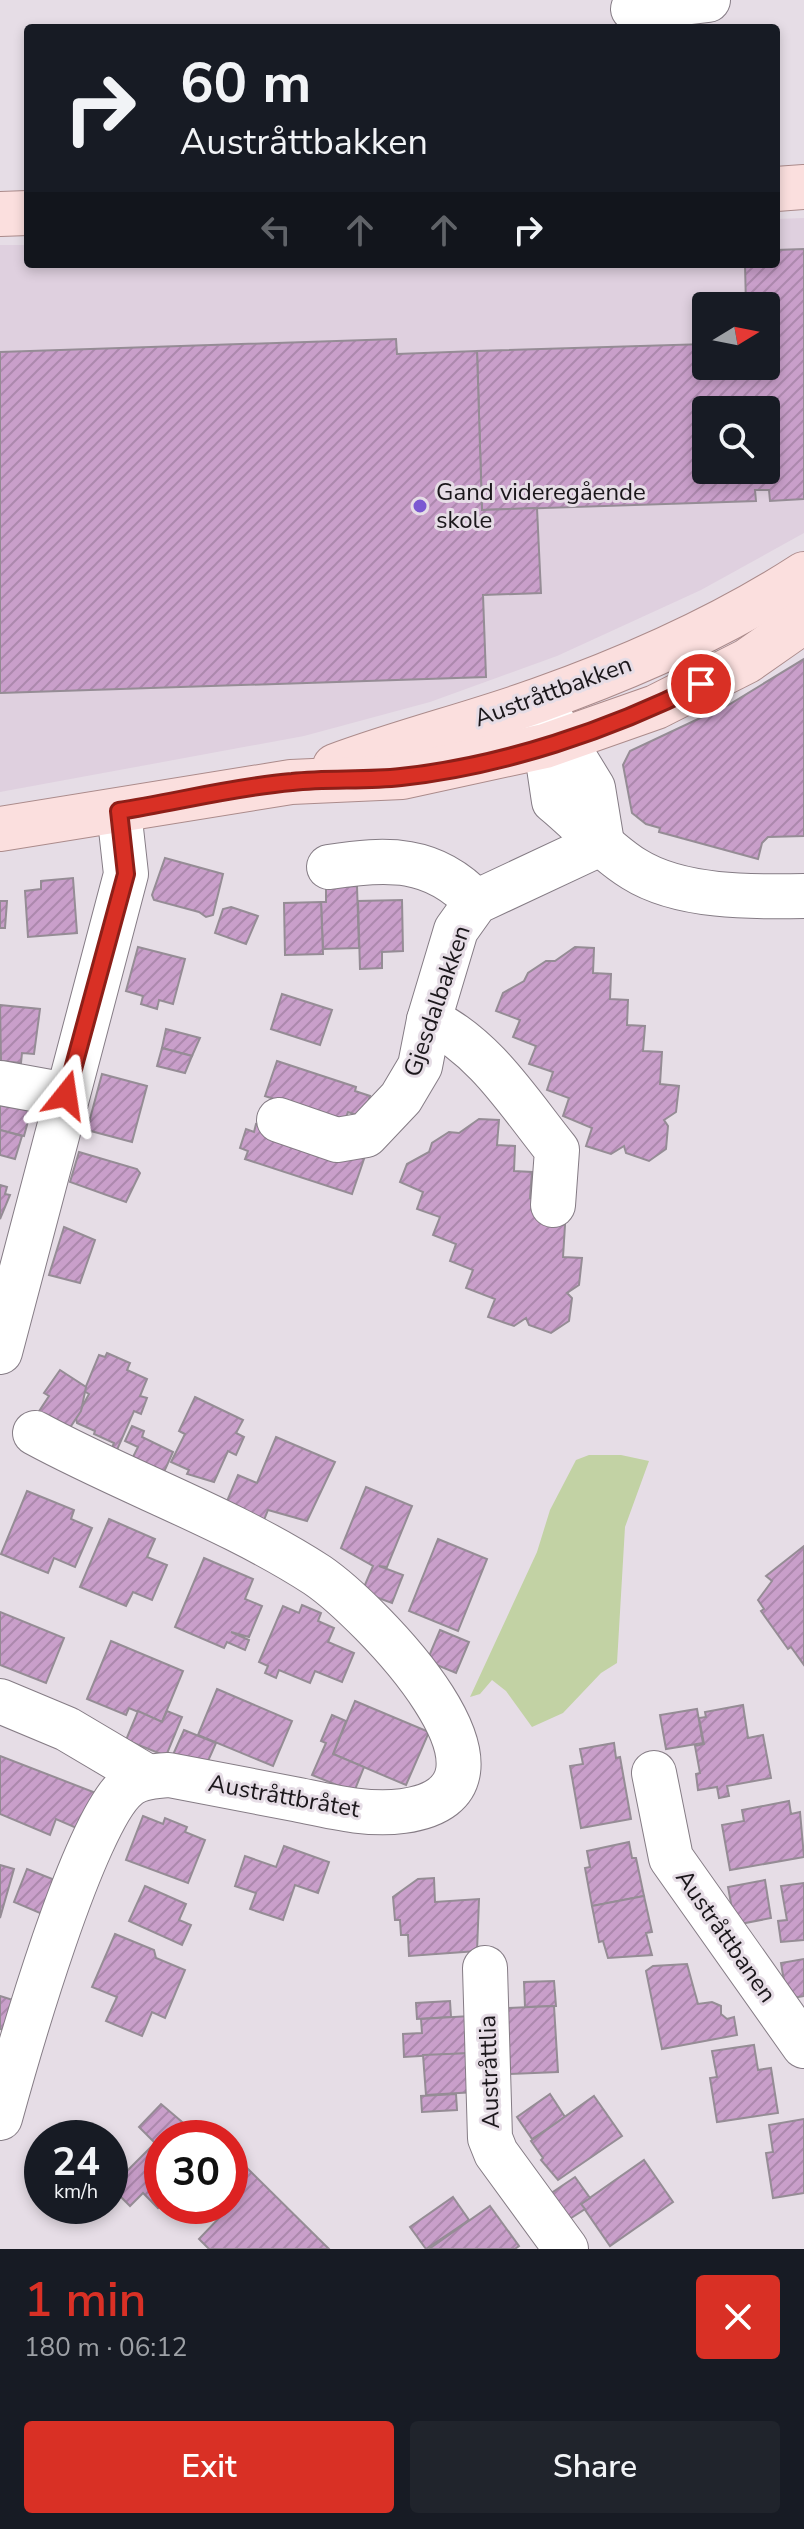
<!DOCTYPE html>
<html lang="en">
<head>
<meta charset="utf-8">
<style>
  :root { --surface:#171b24; --page:#20242c; --text:#f1f3f6; --muted:#9ea1a6; --accent:#d93025 }
  body { margin:0; font-family:"Nunito Sans",sans-serif; background:var(--page); color:var(--text); height:100vh; display:flex; flex-direction:column; font-size:30px; white-space:nowrap }
  * { box-sizing:border-box; margin:0 }
  p { font-size:26px; color:var(--muted) }
  .icon { flex:none; width:44px; height:44px; fill:none; stroke:currentColor; stroke-width:2; stroke-linecap:round; stroke-linejoin:round }
  .map { position:relative; height:2249px; overflow:hidden }
  .details { display:flex; flex-direction:column; background:var(--surface); flex:1 }
  .details>* { flex:none }
  .top-card { position:absolute; left:24px; top:24px; width:756px; height:244px; border-radius:8px; box-shadow:0 4px 12px #0003; background:#171b24; color:var(--text); overflow:hidden }
  .needle { width:52px; rotate:80deg }
  .buttons { position:absolute; left:692px; top:292px; display:grid; gap:16px }
  .buttons a { display:grid; place-items:center; width:88px; height:88px; border-radius:8px; background:var(--surface); box-shadow:0 4px 12px #0003; font-size:40px }
  .speed { position:absolute; left:24px; top:2120px; display:flex; gap:16px; font-size:40px; font-weight:700; text-align:center }
  .speed>* { display:grid; place-content:center; width:104px; height:104px; border-radius:50%; background:var(--surface); box-shadow:0 4px 12px #0003; line-height:1 }
  .speed small { font-size:20px; font-weight:400 }
  .speed .limit { border:12px solid #d22; background:#fff; color:#111 }
  .pin { position:absolute; display:grid; place-items:center; width:68px; height:68px; color:#fff; margin:-34px; border:4px solid #fff; border-radius:50%; box-shadow:0 2px 8px #0007 }
  .me { position:absolute; width:88px; margin:-44px; rotate:15deg; stroke-linejoin:round; filter:drop-shadow(0 0 6px #0008) }
  .turn { display:flex; align-items:center; gap:28px; height:168px; padding:0 24px; font-size:36px }
  .turn .icon { width:104px; height:104px; stroke-width:2.5 }
  .turn b { display:block; font-size:56px; line-height:68px }
  .lanes { display:flex; align-items:center; height:76px; padding:0 24px; background:#0003; justify-content:center; gap:40px; direction:ltr }
  .lanes .off { opacity:.35 }
  .round { display:grid; place-items:center; flex:none; width:84px; height:84px; border-radius:8px; background:var(--page) }
  .summary { display:flex; align-items:center; justify-content:space-between; height:136px; padding:0 24px }
  h1 { font-size:48px; font-weight:600; line-height:60px; color:var(--accent) }
  .primary-button { display:flex; gap:16px; margin-top:auto; padding:16px 24px }
  .primary-button a { flex:1; height:92px; border-radius:8px; background:var(--accent); color:#fff; font-size:32px; font-weight:600; line-height:92px; text-align:center }
  .primary-button a+a { background:var(--page); color:var(--text) }
  .map>svg:first-child { display:block }
</style>
</head>
<body>
<div class="map">
<svg width="804" height="2249" viewBox="0 0 804 2249">
  <defs>
    <pattern id="building-hatch" width="6" height="6" patternUnits="userSpaceOnUse" patternTransform="scale(2)"><rect width="6" height="6" fill="#c99fca"/><path d="M-1 1l2-2M0 6l6-6M5 7l2-2" fill="none" stroke="#ac88ad"/></pattern>
  </defs>
  <rect width="100%" height="100%" fill="#e6dde6"/>
  <path fill="#dfd0df" fill-rule="evenodd" d="M804,218V533L701,590L557,656L430,702L304,736L0,792V245H28V264H776V219ZM706,306H766V366H706ZM706,410H766V470H706Z"/>
  <path fill="#c2d2a4" d="M589,1455H621L649,1461L625,1527L617,1663L601,1673L563,1713L532,1727L506,1691L492,1680L480,1694L470,1697L537,1552L550,1510L576,1460Z"/>
  <g fill="url(#building-hatch)" stroke="#958c95" stroke-width="2" fill-rule="evenodd">
    <path d="M804,249V499L770,501L769,490H755L756,501L482,510L477,351L706,344V366H766V306H746L745,264H776V250ZM706,410H766V470H706Z"/>
    <path d="M396,339L397,354L477,351L482,510L537,508L541,593L483,595L486,677L0,693V352Z"/>
    <path d="M804,659V836L768,837L762,843L758,859L659,832L660,828L646,824L632,813L623,765L630,751L730,704Z"/>
    <path d="M165,858L223,874L213,915L206,917L199,912L154,900L152,895Z"/>
    <path d="M73,878L77,933L28,937L25,891L41,889V881Z"/>
    <path d="M357,886L359,948L323,949L321,902H326V887Z"/>
    <path d="M402,900L403,951L382,952V968L360,969L358,901Z"/>
    <path d="M0,901H7L5,928H0Z"/>
    <path d="M321,902L323,954L285,955L284,903Z"/>
    <path d="M231,907L258,916L246,944L215,933L223,909Z"/>
    <path d="M138,947L185,959L173,1004L159,1000L157,1009L141,1004L143,996L126,991Z"/>
    <path d="M575,947L594,948L593,973L611,974L610,999L628,1000L627,1025L645,1026L643,1051L662,1052L660,1084L679,1086L676,1112L664,1120L668,1126L666,1149L649,1161L626,1153L624,1146L611,1154L586,1146L592,1128L563,1116L569,1098L547,1090L553,1072L529,1064L536,1046L513,1037L520,1020L496,1011L503,993L524,981L528,973L546,961H555Z"/>
    <path d="M282,994L332,1010L320,1045L271,1029Z"/>
    <path d="M0,1005L40,1009L34,1054L22,1053L21,1063L1,1061Z"/>
    <path d="M166,1029L200,1038L192,1056L162,1048Z"/>
    <path d="M162,1048L192,1056L185,1073L157,1066Z"/>
    <path d="M277,1061L356,1087L355,1091L370,1096L363,1117L348,1112L344,1122L265,1096Z"/>
    <path d="M102,1074L147,1086L132,1142L87,1130Z"/>
    <path d="M0,1089L34,1099L24,1136L0,1130Z"/>
    <path d="M479,1119L499,1120L497,1145L515,1146L514,1171L532,1172L530,1198L548,1199L547,1223L565,1225L563,1257L582,1258L579,1285L567,1293L572,1298L569,1321L551,1333L529,1325L526,1318L514,1326L488,1317L495,1299L466,1288L473,1270L450,1261L456,1244L433,1235L440,1217L417,1209L423,1192L400,1182L407,1164L429,1152L432,1143L449,1132L459,1133Z"/>
    <path d="M256,1124L364,1159L352,1194L245,1159L248,1151L240,1148L246,1129L254,1132Z"/>
    <path d="M0,1130L22,1136L15,1159L0,1155Z"/>
    <path d="M79,1152L137,1169L140,1173L126,1202L70,1182Z"/>
    <path d="M0,1185L7,1187L5,1194L10,1195L0,1219Z"/>
    <path d="M64,1227L95,1240L80,1283L49,1275Z"/>
    <path d="M107,1353L130,1363L127,1370L147,1379L140,1396L147,1398L141,1414L134,1411L113,1459L108,1457L114,1443L94,1434L95,1431L77,1423L76,1418L89,1394L84,1391L99,1355L105,1357Z"/>
    <path d="M60,1370L86,1387L81,1411L61,1441L32,1422L49,1396L44,1393Z"/>
    <path d="M195,1397L243,1420L236,1433L244,1437L236,1455L228,1451L214,1482L187,1474L189,1470L171,1462L185,1434L179,1431Z"/>
    <path d="M132,1426L144,1431L142,1437L173,1452L159,1483L127,1469L138,1447L125,1441Z"/>
    <path d="M276,1437L335,1462L307,1521L268,1510L260,1530L222,1513L238,1475L257,1483Z"/>
    <path d="M366,1487L412,1506L387,1567L379,1566L403,1575L392,1603L362,1592L373,1566L341,1548Z"/>
    <path d="M27,1491L74,1510L71,1519L92,1528L75,1567L54,1558L48,1573L1,1554Z"/>
    <path d="M109,1519L155,1539L147,1557L167,1565L152,1600L133,1592L126,1606L80,1587Z"/>
    <path d="M438,1539L487,1559L458,1631L409,1611Z"/>
    <path d="M804,1546V1665L791,1647L788,1649L761,1611L764,1609L758,1600L772,1581L766,1576Z"/>
    <path d="M204,1558L253,1579L245,1599L262,1606L249,1637L231,1632L249,1640L245,1650L227,1642L224,1648L175,1627Z"/>
    <path d="M302,1605L321,1613L318,1621L334,1628L328,1642L354,1653L342,1682L315,1671L310,1683L279,1670L276,1678L265,1673L268,1666L259,1662L283,1606L299,1613Z"/>
    <path d="M0,1612L64,1638L46,1683L0,1665Z"/>
    <path d="M440,1630L469,1642L456,1673L427,1661Z"/>
    <path d="M111,1641L183,1671L162,1722L129,1708L126,1715L87,1699Z"/>
    <path d="M217,1689L292,1721L273,1766L198,1735Z"/>
    <path d="M355,1701L429,1732L406,1785L333,1754Z"/>
    <path d="M743,1705L748,1738L763,1735L771,1778L727,1786L729,1796L719,1798L717,1787L698,1790L696,1774L700,1773L695,1746L704,1744L699,1718L706,1717L705,1712Z"/>
    <path d="M697,1709L703,1743L666,1749L660,1715Z"/>
    <path d="M138,1711L162,1722L167,1711L182,1717L166,1756L126,1740Z"/>
    <path d="M332,1715L346,1721L333,1754L364,1767L354,1792L312,1775L326,1743L321,1741Z"/>
    <path d="M184,1730L216,1743L204,1770L172,1757Z"/>
    <path d="M614,1743L616,1758L620,1757L631,1819L581,1828L570,1766L583,1764L580,1749Z"/>
    <path d="M0,1756L96,1793L81,1830L56,1819L50,1835L0,1814Z"/>
    <path d="M789,1801L791,1814L800,1812L804,1857L730,1870L722,1825L744,1821L742,1810Z"/>
    <path d="M143,1816L163,1824L165,1818L187,1827L185,1832L205,1840L188,1883L126,1860Z"/>
    <path d="M629,1842L632,1858H636L644,1896L592,1906L585,1868L590,1867L587,1851Z"/>
    <path d="M284,1846L329,1862L318,1893L295,1885L283,1920L250,1909L256,1893L235,1886L245,1856L276,1867Z"/>
    <path d="M0,1865L14,1869L0,1918Z"/>
    <path d="M27,1869L60,1882L47,1916L14,1902Z"/>
    <path d="M434,1878L435,1902L479,1899L477,1951L409,1956L408,1935H401L400,1920H395L393,1897L418,1879Z"/>
    <path d="M765,1880L771,1918L735,1925L728,1887Z"/>
    <path d="M804,1883V1940L781,1942L778,1921L787,1920L781,1886Z"/>
    <path d="M145,1886L186,1904L179,1920L191,1925L182,1945L129,1921Z"/>
    <path d="M644,1896L652,1932L646,1933L652,1955L608,1958L603,1941L599,1942L592,1906Z"/>
    <path d="M115,1934L154,1950L156,1958L185,1970L165,2018L152,2012L142,2036L106,2021L117,1997L92,1987Z"/>
    <path d="M804,1959V1996L787,1999L781,1963Z"/>
    <path d="M687,1964L698,2004L712,2002L721,2006V2014L727,2019L734,2017L737,2035L662,2049L646,1971L653,1966Z"/>
    <path d="M554,1981L556,2006L525,2007L524,1982Z"/>
    <path d="M0,1996L19,2002L10,2031L0,2029Z"/>
    <path d="M450,2001L451,2017L417,2019L416,2003Z"/>
    <path d="M554,2006L558,2072L510,2074L506,2008Z"/>
    <path d="M470,2016L472,2053L404,2057L403,2034L422,2033L421,2019Z"/>
    <path d="M754,2045L758,2070L771,2068L778,2113L717,2122L710,2078L717,2077L712,2051Z"/>
    <path d="M472,2053L475,2092L426,2095L423,2055Z"/>
    <path d="M456,2094L457,2110L422,2112L421,2096Z"/>
    <path d="M550,2094L565,2117L532,2139L517,2117Z"/>
    <path d="M594,2096L622,2136L558,2180L541,2160L543,2158L531,2141Z"/>
    <path d="M161,2104L201,2138H162V2204L158,2208L143,2193L130,2206L110,2186V2177L121,2165L127,2171L155,2143L139,2127Z"/>
    <path d="M804,2119V2193L773,2198L766,2153L773,2152L769,2125Z"/>
    <path d="M644,2160L673,2202L610,2246L581,2204Z"/>
    <path d="M246,2167L329,2249H209L199,2239L223,2214L215,2206H230V2183Z"/>
    <path d="M575,2177L590,2198L581,2204L585,2209L562,2224L544,2198Z"/>
    <path d="M453,2197L469,2220L426,2249L410,2227Z"/>
    <path d="M490,2206L519,2246L515,2249H429Z"/>
  </g>
  <g fill="none" stroke-linecap="round" stroke-linejoin="round">
    <g stroke="#857c85" stroke-width="46">
      <g id="minor">
        <path d="M636,0L633,9L708,0"/>
        <path d="M540,707L554,801C581,823 605,851 634,869C680,898 752,897 804,896"/>
        <path d="M549,716L593,788L602,843"/>
        <path d="M329,867C387,858 433,856 476,902"/>
        <path d="M429,1020C485,1047 519,1103 557,1150L553,1205"/>
        <path d="M0,1083L66,1095"/>
        <path d="M279,1120L337,1140L366,1135L401,1098L420,1066L429,1020L456,930L476,902L602,843"/>
        <path d="M0,1352L126,874L119,811"/>
        <path d="M0,1701L67,1729L148,1777"/>
        <path d="M654,1773L671,1858L804,2046"/>
        <path d="M485,1968L490,2138L496,2153L566,2249"/>
        <path d="M0,2118C17,2056 84,1820 128,1786C139,1777 155,1776 169,1775C211,1783 253,1791 294,1799C329,1806 367,1816 403,1811C549,1791 367,1609 317,1575C229,1518 127,1483 35,1433"/>
      </g>
    </g>
    <g stroke="#ab8b8b" stroke-width="46">
      <g id="major">
        <path d="M776,189L804,187"/>
        <path d="M0,214L28,213"/>
        <path d="M335,766C402,741 472,724 539,700C629,668 724,626 804,574"/>
        <path d="M0,829L291,782L402,777L545,746L656,707L747,661L804,621"/>
      </g>
    </g>
    <use href="#minor" stroke="#fff" stroke-width="44"/>
    <use href="#major" stroke="#fbdfde" stroke-width="44"/>
  </g>
  <g fill="none" stroke-linecap="round" stroke-linejoin="round">
    <g stroke="#8d1f18" stroke-width="20">
      <path id="route" d="M66,1095L126,874L119,811C176,802 234,787 292,782C328,778 365,781 401,777C503,766 610,730 701,684"/>
    </g>
    <use href="#route" stroke="#d93025" stroke-width="14"/>
  </g>
  <circle fill="#7b58d2" stroke="#e6dde6" stroke-width="3" cx="420" cy="506" r="8"/>
  <g text-anchor="middle" stroke-width="6" stroke-linejoin="round" paint-order="stroke">
    <g font-size="24" fill="#1b171b" stroke="#e6dde6" text-anchor="start">
      <text x="436" y="500">Gand videregående<tspan x="436" dy="28">skole</tspan></text>
    </g>
    <g font-size="24" fill="#1b171b" stroke="#e6dde6">
      <text transform="translate(553 691) rotate(-20)" y="8">Austråttbakken</text>
      <text transform="translate(437 1001) rotate(-71)" y="8">Gjesdalbakken</text>
      <text transform="translate(284 1796) rotate(10)" y="8">Austråttbråtet</text>
      <text transform="translate(726 1936) rotate(55)" y="8">Austråttbanen</text>
      <text transform="translate(489 2072) rotate(-92)" y="8">Austråttlia</text>
    </g>
  </g>
</svg>
<div class="buttons">
<a><svg class="needle" viewBox="-14 -14 28 28"><path d="M0-13l5 13h-10z" fill="#e53935"/><path d="M0 13l5-13h-10z" fill="#9ea1a6"/></svg></a>
<a><svg class="icon" aria-label="search" viewBox="0 0 24 24"><circle cx="10" cy="10" r="6"/><path d="M15 15l6 6"/></svg></a>
</div>
<div class="speed"><div>24<small>km/h</small></div><div class="limit">30</div></div>
<div class="pin" style="left:701px;top:684px;background:#d93025"><svg class="icon" aria-label="arrive" viewBox="0 0 24 24"><path d="M6 21V4h12l-3 4 3 4H6"/></svg></div>
<svg class="me" style="left:66px;top:1095px" viewBox="-20 -20 40 40"><path d="M0-17L14 15 0 8-14 15z" fill="#d93025" stroke="#fff" stroke-width="4"/></svg>
<div class="top-card">
<div class="turn"><svg class="icon" aria-label="right" viewBox="0 0 24 24"><path d="M7 20v-9h11M14 6l5 5-5 5"/></svg><div><b>60 m</b>Austråttbakken</div></div>
<div class="lanes"><svg class="icon off" aria-label="left" viewBox="0 0 24 24"><path d="M17 20v-9H6M10 6l-5 5 5 5"/></svg><svg class="icon off" aria-label="ahead" viewBox="0 0 24 24"><path d="M12 20V5M6 11l6-6 6 6"/></svg><svg class="icon off" aria-label="ahead" viewBox="0 0 24 24"><path d="M12 20V5M6 11l6-6 6 6"/></svg><svg class="icon" aria-label="right" viewBox="0 0 24 24"><path d="M7 20v-9h11M14 6l5 5-5 5"/></svg></div>
</div>
</div>
<section class="details">
<div class="summary"><div><h1>1 min</h1><p>180 m · 06:12</p></div><a class="round" style="background:#d93025;color:#fff"><svg class="icon" aria-label="close" viewBox="0 0 24 24"><path d="M6 6l12 12M18 6L6 18"/></svg></a></div>
<div class="primary-button"><a>Exit</a><a>Share</a></div>
</section>
</body>
</html>
